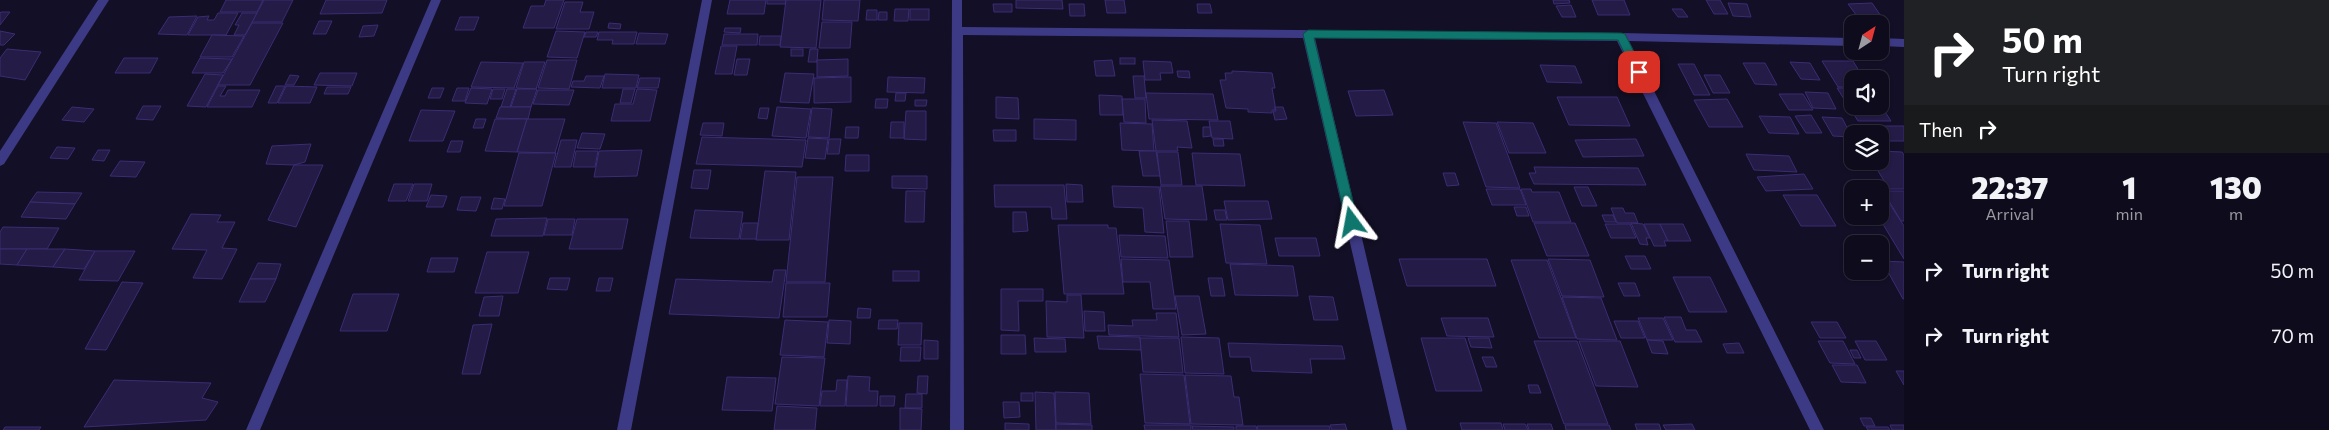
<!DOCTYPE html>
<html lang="en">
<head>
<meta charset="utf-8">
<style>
  :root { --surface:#0e0b1c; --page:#1c1929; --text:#f1f3f6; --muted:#9b9ba3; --line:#2e2b3b }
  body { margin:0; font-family:Commissioner,sans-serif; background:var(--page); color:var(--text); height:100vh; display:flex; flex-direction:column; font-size:19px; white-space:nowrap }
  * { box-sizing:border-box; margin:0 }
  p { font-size:16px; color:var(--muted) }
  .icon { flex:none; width:28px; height:28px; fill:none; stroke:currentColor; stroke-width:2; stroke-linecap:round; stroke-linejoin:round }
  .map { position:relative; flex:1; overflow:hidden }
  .panel { display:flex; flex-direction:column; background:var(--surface); width:425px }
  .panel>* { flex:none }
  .top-card { background:#202124; color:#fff; overflow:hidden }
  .needle { width:32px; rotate:36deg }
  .tools { position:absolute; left:1844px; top:15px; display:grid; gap:10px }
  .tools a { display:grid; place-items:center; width:45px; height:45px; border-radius:10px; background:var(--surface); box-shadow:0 1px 4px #0004,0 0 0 1px var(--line); font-size:25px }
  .pin { position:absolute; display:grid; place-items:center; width:42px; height:42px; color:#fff; margin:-21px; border-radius:10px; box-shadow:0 2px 8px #0006 }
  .me { position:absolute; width:55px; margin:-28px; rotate:347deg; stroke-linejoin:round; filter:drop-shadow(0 0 4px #0008) }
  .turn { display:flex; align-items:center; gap:18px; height:105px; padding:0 15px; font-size:22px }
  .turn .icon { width:65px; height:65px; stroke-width:2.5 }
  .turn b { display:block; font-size:35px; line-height:42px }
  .then { display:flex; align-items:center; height:48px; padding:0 15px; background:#0003; gap:10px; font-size:19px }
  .eta { display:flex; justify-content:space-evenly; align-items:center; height:85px; text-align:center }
  .eta b { font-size:30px; font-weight:800; line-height:35px }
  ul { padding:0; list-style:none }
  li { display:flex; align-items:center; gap:15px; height:65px; padding:0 15px }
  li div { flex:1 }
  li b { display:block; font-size:19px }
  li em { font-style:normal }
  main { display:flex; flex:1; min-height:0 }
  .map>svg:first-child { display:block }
</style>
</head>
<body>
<main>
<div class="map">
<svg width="1904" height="430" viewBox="0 0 1904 430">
  <rect width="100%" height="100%" fill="#130f26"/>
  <g fill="#241b47" stroke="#3b2d73">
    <path d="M226,0H263L257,12H220Z"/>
    <path d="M264,0H293L282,22H252Z"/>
    <path d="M326,0H387L382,13L320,14Z"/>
    <path d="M546,0H564L554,28H523L531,6H544Z"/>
    <path d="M730,0H766L764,14H727Z"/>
    <path d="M767,0H786L785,4H767Z"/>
    <path d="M786,0H821L816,48L780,47Z"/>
    <path d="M824,0H860L858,21L822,20Z"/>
    <path d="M1016,0H1062L1063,9L1016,8Z"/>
    <path d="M1105,0H1124L1126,13H1107Z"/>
    <path d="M1553,0H1569L1570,3L1554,4Z"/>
    <path d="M1592,0H1624L1630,15H1598Z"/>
    <path d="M1706,0H1720L1728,14H1714Z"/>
    <path d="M565,2H583L580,12H594L589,29H556Z"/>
    <path d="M1728,3L1747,4L1751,17L1733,16Z"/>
    <path d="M1872,3L1881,16H1857L1848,4Z"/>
    <path d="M993,4H1012V12H994Z"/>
    <path d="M1069,4H1084L1085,16H1070Z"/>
    <path d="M1197,4H1210L1212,13H1198Z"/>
    <path d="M1571,5L1576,17H1562L1556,6Z"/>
    <path d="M895,9H909L908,21H894Z"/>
    <rect x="910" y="9" width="19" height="11"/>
    <path d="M1672,9H1682L1688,17H1678Z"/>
    <path d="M867,10H877V20H866Z"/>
    <path d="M1,12H10L0,25V13Z"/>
    <path d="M879,12H887V20H878Z"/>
    <path d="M218,13H238L226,35H188L198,17L209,16L207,20H214Z"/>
    <path d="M242,13H257L245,35H234L239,25H235Z"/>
    <path d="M197,16L187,35L158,34L169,17Z"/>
    <path d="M460,17H479L474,30H455Z"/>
    <path d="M319,21H332L326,34H313Z"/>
    <path d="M822,22H852L850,48H819Z"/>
    <path d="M252,23H283L250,85H218Z"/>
    <path d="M609,23L621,24L620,29L608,28Z"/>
    <path d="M378,25L374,36L359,37L363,26Z"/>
    <path d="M725,28H741L740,33L724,32Z"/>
    <path d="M0,31L15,34L4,45H0Z"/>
    <path d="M556,31L585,32L577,58L547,57Z"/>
    <path d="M586,32H598L596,37H584Z"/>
    <path d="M599,32H637L634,44H612L613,40H597Z"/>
    <path d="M639,33L668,34L665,44H636Z"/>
    <path d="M724,34H758L757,45H722Z"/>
    <path d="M212,35L244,36L232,57H200Z"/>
    <path d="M760,36H781L780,45H759Z"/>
    <path d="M721,46H737L732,74H715Z"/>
    <path d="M7,49L41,52L25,80L0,76V58Z"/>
    <rect x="791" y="49" width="12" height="7"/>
    <path d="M810,49H818L817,62H808Z"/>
    <path d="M124,58H158L150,73H115Z"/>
    <path d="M200,58L232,59L223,73H192Z"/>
    <rect x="1120" y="58" width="15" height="6"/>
    <path d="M737,59H750L747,75H734Z"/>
    <path d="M848,59V76L817,77V60Z"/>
    <path d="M547,60H577L569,89L538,88Z"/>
    <path d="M1112,60L1115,76H1096L1094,61Z"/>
    <path d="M1143,61L1171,62L1173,73H1160L1161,80H1145Z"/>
    <path d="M1822,61H1853L1864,79H1852V87H1838Z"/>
    <path d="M481,62L523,63L514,88L471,87Z"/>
    <path d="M524,62H545L536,89L516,88Z"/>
    <path d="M1790,62L1810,63L1820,80L1801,79Z"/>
    <path d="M1743,63H1765L1777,85L1755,84Z"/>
    <path d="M1678,64H1694L1710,95H1694Z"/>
    <path d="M1540,65L1575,66L1582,83L1547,82Z"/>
    <path d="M1177,71H1189L1190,78L1178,77Z"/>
    <path d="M1232,71L1272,73L1275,88H1272L1275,105V110H1272V113L1248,112V109L1226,108L1220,80H1226L1225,73H1232Z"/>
    <path d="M320,73H357L352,86L314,85Z"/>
    <path d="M785,73L814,74L809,103L780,102Z"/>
    <path d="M205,74L223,75L206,107L187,106Z"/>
    <path d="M605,74L639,75L636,88H602Z"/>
    <path d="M290,75L299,76L294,85H285Z"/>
    <path d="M1704,75H1720L1730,93H1713Z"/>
    <path d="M586,76H604L600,88L571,87L573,81H584Z"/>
    <path d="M1133,76H1144L1146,98H1135Z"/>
    <path d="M851,77V102L814,103V78Z"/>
    <path d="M888,77L925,78L924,93L887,92Z"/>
    <path d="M640,78H660L658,88H637Z"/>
    <path d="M218,86H226L220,96H225L228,90H260L252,107H207Z"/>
    <path d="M276,86H285L277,103H268Z"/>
    <path d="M286,86L317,87L310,103H278Z"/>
    <path d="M327,87H351L348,94H324Z"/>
    <path d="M432,88H444L440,98H428Z"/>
    <path d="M457,88H469L465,101H452Z"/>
    <path d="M471,88L492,89L487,104L465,103Z"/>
    <path d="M1837,88H1852V106H1880V104L1891,121H1858Z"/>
    <path d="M493,89H505L502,99H490Z"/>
    <path d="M507,89H516L510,107H501Z"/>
    <path d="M517,89H537L531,107H511Z"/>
    <path d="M623,89H635L631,103H620Z"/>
    <path d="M637,89L657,90L650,121H611L615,104H633Z"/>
    <path d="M538,90H574L569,105L533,104Z"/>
    <path d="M1384,90L1393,115L1356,116L1348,91Z"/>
    <path d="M1805,92L1828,93L1836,109L1813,108Z"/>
    <path d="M896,93H906L905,101H895Z"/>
    <path d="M1146,93L1213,94L1218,120L1149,119Z"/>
    <path d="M1779,94H1803L1813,110H1789Z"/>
    <path d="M1099,95L1122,96L1123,115H1100Z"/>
    <path d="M996,97L1018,98L1019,119L996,118Z"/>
    <path d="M1557,97H1617L1630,126L1569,125Z"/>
    <path d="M876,99H888L887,108H875Z"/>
    <path d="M1122,99H1145L1146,123L1124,122Z"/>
    <path d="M1727,99L1743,127H1709L1694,100Z"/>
    <path d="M915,100H927L926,106H915Z"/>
    <path d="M143,106H161L153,120L136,119Z"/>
    <path d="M72,107L94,109L84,122L62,120Z"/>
    <path d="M500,107H531L528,119L496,118Z"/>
    <path d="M777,107L811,109L806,138L772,136Z"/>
    <path d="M1275,107H1283L1287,119L1275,120L1273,111H1276Z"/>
    <path d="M760,108H769L767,119L758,118Z"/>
    <path d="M812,108L832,109L829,138L808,137Z"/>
    <path d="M421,110L455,111L443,141H409Z"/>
    <path d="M906,111H926V140L904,139Z"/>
    <path d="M1811,115L1822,133H1806L1795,116Z"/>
    <path d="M1759,116L1790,117L1799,134L1769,133Z"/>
    <path d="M1822,117L1842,118L1852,137L1833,136Z"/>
    <path d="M476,119H486L483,128H473Z"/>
    <path d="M495,119H527L517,152L485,151Z"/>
    <path d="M527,119H565L555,153L517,152Z"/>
    <path d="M1034,119L1076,120V140L1034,139Z"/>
    <path d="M1152,120L1187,121L1192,148L1177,147L1178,151H1156Z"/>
    <path d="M1209,121H1230L1233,139L1212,138Z"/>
    <path d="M891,122H904V138H890Z"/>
    <path d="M1463,122L1496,123L1520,188L1486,187Z"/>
    <path d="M1497,122L1533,123L1546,153H1509Z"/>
    <path d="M703,123H724L722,136L700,135Z"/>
    <path d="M1120,123L1152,124L1154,151L1122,150Z"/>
    <path d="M1849,126H1867L1872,134H1854Z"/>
    <path d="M1876,126H1904V141H1886Z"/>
    <path d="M846,127H859L858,138H845Z"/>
    <path d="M1203,127H1210L1211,136L1203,137Z"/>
    <path d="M993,130H1016V141H994Z"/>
    <path d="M582,133L605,134L600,149L577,148Z"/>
    <path d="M702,137L806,140L802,167L696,164Z"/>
    <path d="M808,138L828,139L825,159L805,158Z"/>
    <path d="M829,139H841L839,154H827Z"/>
    <path d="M1213,139H1223L1224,146H1214Z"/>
    <path d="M1636,139L1644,156L1583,157L1575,140Z"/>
    <path d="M561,140H577L571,167H554Z"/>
    <path d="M451,141H463L460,152H447Z"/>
    <path d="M311,144L305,162L294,165L266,164L272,146Z"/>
    <path d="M57,147L75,148L68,159L50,158Z"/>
    <path d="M98,150H110L104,161L92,160Z"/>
    <path d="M642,150L637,176L594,177L599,151Z"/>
    <path d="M576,151H598L595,167H573Z"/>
    <path d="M1139,151H1156L1160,176H1143Z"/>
    <path d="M1880,151L1902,152L1904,155V189H1889L1872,161H1880Z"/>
    <path d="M1157,152H1178L1182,185H1161Z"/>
    <path d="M519,153H556L542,206H504Z"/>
    <path d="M1192,153L1240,154L1245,186L1196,185Z"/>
    <path d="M1746,154L1789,156L1797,172L1754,170Z"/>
    <path d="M846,155H869V171H845Z"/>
    <path d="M120,161L145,162L136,177L110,176Z"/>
    <path d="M294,165H323L296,227L268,220Z"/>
    <path d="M1534,167L1638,168L1646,185L1534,184L1529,173H1536Z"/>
    <path d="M694,170H711L708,189L691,188Z"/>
    <path d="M765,171L796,172L789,240H756Z"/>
    <path d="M1443,173H1455L1459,185L1447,186Z"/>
    <path d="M1804,174L1813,189L1766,191L1757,177Z"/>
    <path d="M892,176H927V189L892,188Z"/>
    <path d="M797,177H833L825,282H786Z"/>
    <path d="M394,184H413L406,201H388Z"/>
    <path d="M414,184H432L427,201H408Z"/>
    <path d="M1066,184L1082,185L1083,202H1067Z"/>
    <path d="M994,185H1064L1067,219H1052L1051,207H995Z"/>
    <path d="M1112,186L1159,187L1164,233L1145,232L1143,208L1114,207Z"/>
    <path d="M1160,186H1202L1207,220L1165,219Z"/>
    <path d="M1574,187H1588L1597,206H1582Z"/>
    <path d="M1486,189H1520L1526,205H1492Z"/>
    <path d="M1521,189H1531L1532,192H1559L1571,222H1533Z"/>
    <path d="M1880,189L1904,226V259L1878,216H1880Z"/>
    <path d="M906,191H925L924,222H905Z"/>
    <path d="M1883,191H1904V221H1901Z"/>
    <path d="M37,192L82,193L75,204L30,202Z"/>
    <path d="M431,195L447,196L443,207H426Z"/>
    <path d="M1783,195H1817L1836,226H1801Z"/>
    <path d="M461,197H481L476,211L457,210Z"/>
    <path d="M494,198L505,199L502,209H491Z"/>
    <path d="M1224,201H1268L1272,219L1228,220Z"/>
    <path d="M30,202L75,204L66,219L21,217Z"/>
    <path d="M1514,207H1526L1529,216H1517Z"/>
    <path d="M1611,208H1623L1625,213H1634L1638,223H1617Z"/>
    <path d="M695,210L743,212L739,239L690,238Z"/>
    <path d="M1214,210H1225L1227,220H1216Z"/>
    <path d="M1013,212H1026L1028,231L1013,232Z"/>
    <path d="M191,214L221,215L217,222H235L222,248L237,249L222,279L193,278L207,250L172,249Z"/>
    <path d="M1602,215H1613L1616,222H1605Z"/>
    <path d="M547,218L543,236H491L496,219Z"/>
    <path d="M548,219H575L572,235H544Z"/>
    <path d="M577,219H628L622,249H569Z"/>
    <path d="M1166,221H1189L1193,257H1170Z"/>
    <path d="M743,223H758L756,239H740Z"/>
    <path d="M1534,223H1575L1589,256H1547Z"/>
    <path d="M1631,223L1643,224L1650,238H1646L1648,245L1640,244Z"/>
    <path d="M1220,224L1260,225L1267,264L1226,263Z"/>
    <path d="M1605,224H1630L1636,238H1611Z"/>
    <path d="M1644,224H1660L1668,241H1664L1666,246H1654Z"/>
    <path d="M1660,224H1683L1691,241H1668Z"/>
    <path d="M1058,225H1108V228H1116L1124,294H1064Z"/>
    <path d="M3,227L59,228L47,249H0V232Z"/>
    <path d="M1119,235L1165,236L1168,258L1121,257Z"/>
    <path d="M1275,238H1316L1320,256H1279Z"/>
    <path d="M0,249H27L17,265L0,264Z"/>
    <path d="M27,249H65L53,267L17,265Z"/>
    <path d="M65,249L95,251L84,269L53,267Z"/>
    <path d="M95,251H135L118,281L79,280Z"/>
    <path d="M487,252H529L518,293H475Z"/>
    <path d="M1625,256H1645L1651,269H1631Z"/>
    <path d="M431,258H458L454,272H427Z"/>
    <path d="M1121,259L1169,260L1176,309H1153L1150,282H1123Z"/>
    <path d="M1399,259H1487L1496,286H1407Z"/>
    <path d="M1548,259L1590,260L1604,297L1562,296Z"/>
    <path d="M1511,260H1547L1576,338H1539Z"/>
    <path d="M1882,261L1904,262V299H1903Z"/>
    <path d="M258,263L281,264L276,279H250Z"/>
    <path d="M1230,264L1293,266L1298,296L1235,295Z"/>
    <path d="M774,270H786L779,318L669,314L676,279L772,282Z"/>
    <rect x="893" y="271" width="26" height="10"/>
    <path d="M1673,277H1710L1727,312H1689Z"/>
    <path d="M550,278H570L567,290L547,289Z"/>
    <path d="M599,278H613L610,291H596Z"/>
    <path d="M1208,278H1222L1225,296H1211Z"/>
    <path d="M250,279H276L265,302H239Z"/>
    <path d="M122,282L143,283L106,350L85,349Z"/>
    <path d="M786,283H830L827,317H783Z"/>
    <path d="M1618,283H1635L1640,296H1624Z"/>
    <path d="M1001,289H1043V301H1018L1019,331L1001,330Z"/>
    <path d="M353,294H399L387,331H340Z"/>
    <path d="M1067,295H1081L1084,338L1047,337L1046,301L1067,302Z"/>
    <path d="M503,296L499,316H479L484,297Z"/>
    <path d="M1175,296H1199L1206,334L1182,335Z"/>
    <path d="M1309,296L1333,297L1338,320H1314Z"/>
    <path d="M1562,297L1601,298L1617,340L1577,339Z"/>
    <path d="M858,308L871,309L870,318H857Z"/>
    <path d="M1084,311L1104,312L1105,331H1085Z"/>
    <path d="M1156,313H1176L1179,337L1109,335L1108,325L1133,326L1132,320H1157Z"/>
    <path d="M1664,317H1681L1686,330H1696L1702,342H1675Z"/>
    <path d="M1441,318H1488L1494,337L1447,336Z"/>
    <path d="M1638,318H1663L1673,340H1647Z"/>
    <path d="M785,320L828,322L824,357L780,355Z"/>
    <path d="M829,320L851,321L850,344L827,343Z"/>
    <path d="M879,320H898L897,329H878Z"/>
    <path d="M1614,321H1638L1645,338H1621Z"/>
    <path d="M1811,322H1837L1846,338H1820Z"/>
    <path d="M899,323H922L921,345H898Z"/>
    <path d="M492,324L480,374H462L473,325Z"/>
    <path d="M1001,335H1025L1026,354H1001Z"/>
    <path d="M1097,336L1140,337L1141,350L1099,349Z"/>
    <path d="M1181,337L1219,338L1224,374L1185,373Z"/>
    <path d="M1034,338L1065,339L1066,352H1035Z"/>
    <path d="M1140,338H1179L1183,373L1143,372Z"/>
    <path d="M1421,338H1465L1482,391H1436Z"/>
    <path d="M1468,338H1489L1492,348L1471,347Z"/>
    <path d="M924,340L938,341V359H924Z"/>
    <path d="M1647,340L1663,341L1668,354L1652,353Z"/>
    <path d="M1534,341H1577L1608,424H1564Z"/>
    <path d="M1579,341H1620L1638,387L1596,386Z"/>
    <path d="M1818,341H1843L1855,364L1830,363Z"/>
    <path d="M1855,341H1876L1887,360H1865Z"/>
    <path d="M1228,343L1342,346L1345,359H1310L1312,373L1252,371L1250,357H1230Z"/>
    <path d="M1739,343L1744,353H1727L1723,344Z"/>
    <path d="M901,347H921L920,361H900Z"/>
    <path d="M1850,350H1857L1861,358H1854Z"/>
    <path d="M782,357L825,358L819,406L775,404Z"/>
    <path d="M1482,357H1493L1497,367H1486Z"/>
    <path d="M1832,365H1857L1866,383L1841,382Z"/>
    <path d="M1896,371H1904V385Z"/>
    <path d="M1140,374L1184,375L1190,424L1145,423Z"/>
    <path d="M1185,375L1231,376L1234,397H1239L1243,425L1191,424Z"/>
    <path d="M848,376L870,377L869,391H878L877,406H846Z"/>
    <path d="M918,376H928L927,394L917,393Z"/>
    <path d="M727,377L776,378L772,411L722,410Z"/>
    <path d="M114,380L211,383L202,398L218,402L206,420L84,427Z"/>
    <path d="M837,380H847L845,406H820L822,391H836Z"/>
    <path d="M1528,385H1538L1541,393H1530Z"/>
    <path d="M1035,392L1054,393L1056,430H1036Z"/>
    <path d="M1055,392L1089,393L1091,424L1056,423Z"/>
    <rect x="1021" y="393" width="12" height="8"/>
    <path d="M906,394H922V408H905Z"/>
    <path d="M880,396H895L894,406H880Z"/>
    <path d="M1003,402H1019L1020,417L1004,418Z"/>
    <path d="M777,406L817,408L815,430H774Z"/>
    <path d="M900,408L922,409L921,430H900Z"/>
    <path d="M1860,418H1871L1875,426H1864Z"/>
    <path d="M1005,423L1029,424V430H1005Z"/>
    <path d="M1460,423H1501L1503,430H1462Z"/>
    <path d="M1056,424L1092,425V430H1056Z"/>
    <path d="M1345,424L1347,430H1332L1330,425Z"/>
    <path d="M1503,424H1525L1528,430H1505Z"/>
    <path d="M1527,424H1551L1553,430H1529Z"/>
    <path d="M1635,424H1659L1661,430H1637Z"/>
    <path d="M1692,424L1695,430H1666L1663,425Z"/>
    <path d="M1144,425H1191V430H1145Z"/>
    <path d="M1565,425H1609L1611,430H1566Z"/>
    <path d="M1890,425H1904V430H1892Z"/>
    <path d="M1192,426L1234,427V430H1193Z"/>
    <path d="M1236,426H1256L1257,430H1236Z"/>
    <path d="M1257,426H1329L1330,430H1258Z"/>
    <path d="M5,427H41L39,430H3Z"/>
    <path d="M1866,427H1888L1890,430H1868Z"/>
  </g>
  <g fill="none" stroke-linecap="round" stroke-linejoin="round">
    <g fill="#3d3a85" fill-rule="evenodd">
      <path d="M98,0H109L4,164L0,166V151Z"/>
      <path d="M431,0H441L260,430H246Z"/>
      <path d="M702,0H712L631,430H617Z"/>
      <path d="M952,0H962V27L1621,33L1852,38V46L1629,41L1824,430H1810L1617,41L1315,38L1407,430H1393L1303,38L963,35L964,430H950Z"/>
      <path d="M1880,38L1904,39V47L1880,46Z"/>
    </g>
  </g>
  <path fill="#0f766e" stroke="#0a4d48" d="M1308,30L1621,33L1625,34L1644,72L1639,76L1635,75L1618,40L1314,38L1358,222L1352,227L1346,222L1303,34Z"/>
</svg>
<div class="tools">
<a><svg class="needle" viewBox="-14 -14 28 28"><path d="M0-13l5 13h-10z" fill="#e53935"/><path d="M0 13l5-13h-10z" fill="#9b9ba3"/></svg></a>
<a><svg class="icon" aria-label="sound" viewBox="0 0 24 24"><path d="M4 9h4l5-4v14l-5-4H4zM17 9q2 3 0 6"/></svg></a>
<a><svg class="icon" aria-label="layers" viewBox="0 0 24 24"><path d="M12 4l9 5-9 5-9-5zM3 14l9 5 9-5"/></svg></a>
<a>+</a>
<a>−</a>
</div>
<div class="pin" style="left:1639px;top:72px;background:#d93025"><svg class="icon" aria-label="arrive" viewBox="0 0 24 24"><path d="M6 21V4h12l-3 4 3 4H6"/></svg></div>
<svg class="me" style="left:1352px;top:222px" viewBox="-20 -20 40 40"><path d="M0-17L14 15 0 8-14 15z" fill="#0f766e" stroke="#fff" stroke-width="4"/></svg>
</div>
<section class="panel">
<div class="top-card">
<div class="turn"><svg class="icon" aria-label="right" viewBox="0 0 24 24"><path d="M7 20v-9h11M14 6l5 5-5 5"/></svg><div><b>50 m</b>Turn right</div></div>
<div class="then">Then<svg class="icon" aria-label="right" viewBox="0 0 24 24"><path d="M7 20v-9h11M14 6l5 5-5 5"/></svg></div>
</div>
<div class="eta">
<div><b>22:37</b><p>Arrival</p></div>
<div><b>1</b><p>min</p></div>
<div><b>130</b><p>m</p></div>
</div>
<ul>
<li><svg class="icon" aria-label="right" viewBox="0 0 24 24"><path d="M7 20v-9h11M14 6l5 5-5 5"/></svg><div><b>Turn right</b></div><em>50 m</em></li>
<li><svg class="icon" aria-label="right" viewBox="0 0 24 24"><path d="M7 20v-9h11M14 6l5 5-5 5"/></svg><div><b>Turn right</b></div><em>70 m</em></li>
</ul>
</section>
</main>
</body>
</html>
